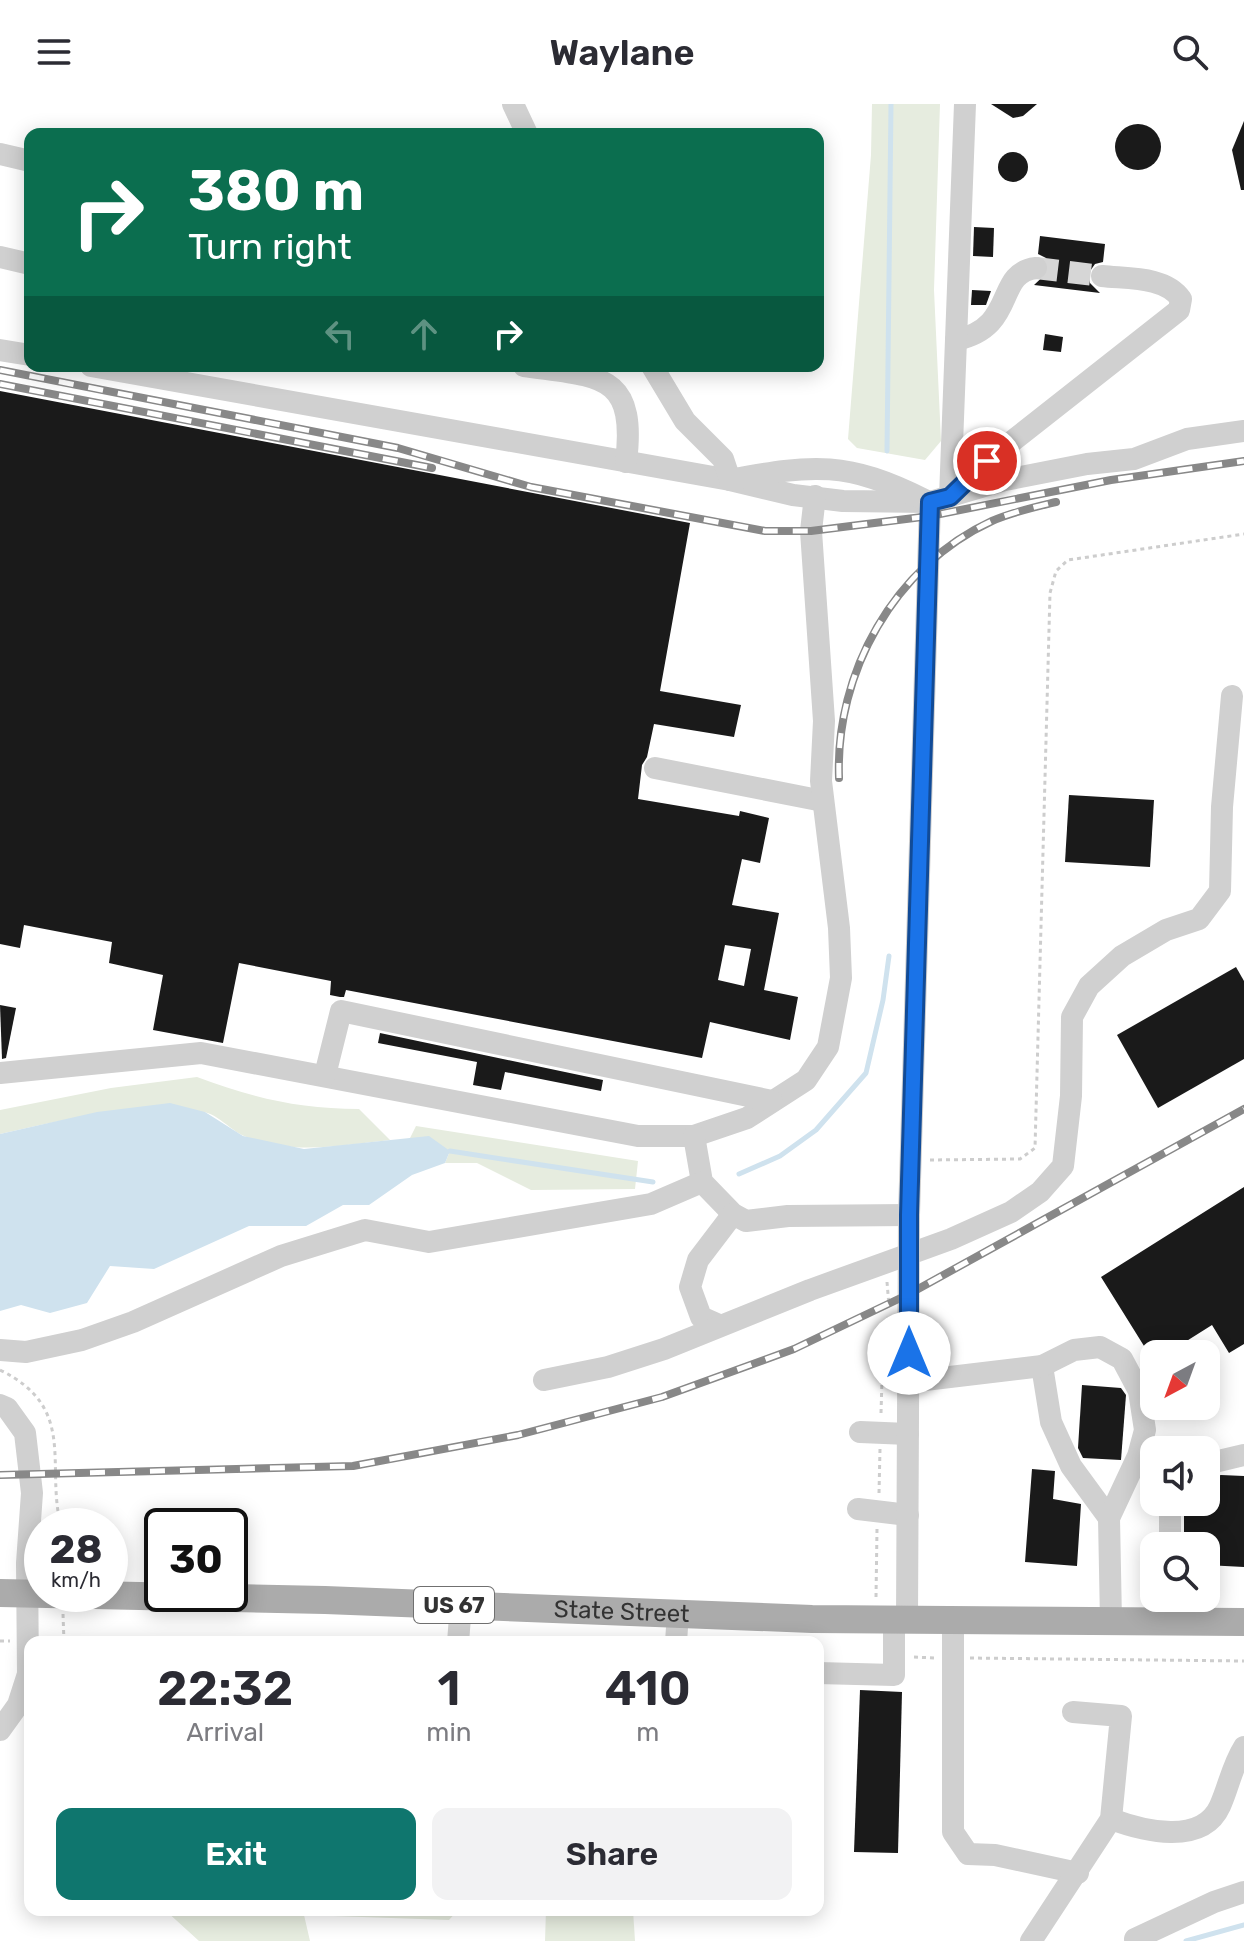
<!DOCTYPE html>
<html lang="en">
<head>
<meta charset="utf-8">
<style>
  :root { --surface:#fff; --page:#f2f2f3; --text:#2b2b33; --muted:#7c7c81; --accent:#0f766e }
  body { margin:0; font-family:Rubik,sans-serif; background:var(--page); color:var(--text); height:100vh; display:flex; flex-direction:column; font-size:30px; white-space:nowrap }
  * { box-sizing:border-box; margin:0 }
  p { font-size:26px; color:var(--muted) }
  .icon { flex:none; width:44px; height:44px; fill:none; stroke:currentColor; stroke-width:2; stroke-linecap:round; stroke-linejoin:round }
  .map { position:relative; flex:1; overflow:hidden }
  .details { position:absolute; left:24px; top:1532px; width:800px; height:280px; display:flex; flex-direction:column; background:var(--surface); border-radius:16px; box-shadow:0 4px 20px #0003 }
  .details>* { flex:none }
  .guide { position:absolute; left:24px; top:24px; width:800px; height:244px; border-radius:16px; box-shadow:0 4px 20px #0003; background:#0b6e4f; color:#fff; overflow:hidden }
  .needle { width:52px; rotate:221deg }
  .buttons { position:absolute; left:1140px; top:1236px; display:grid; gap:16px }
  .buttons a { display:grid; place-items:center; width:80px; height:80px; border-radius:16px; background:var(--surface); box-shadow:0 4px 20px #0003; font-size:40px }
  .speed { position:absolute; left:24px; top:1404px; display:flex; gap:16px; font-size:40px; font-weight:700; text-align:center }
  .speed>* { display:grid; place-content:center; width:104px; height:104px; border-radius:50%; background:var(--surface); box-shadow:0 4px 20px #0003; line-height:1 }
  .speed small { font-size:20px; font-weight:400 }
  .speed .limit { border:4px solid #111; border-radius:12px; background:#fff; color:#111 }
  .pin { position:absolute; display:grid; place-items:center; width:68px; height:68px; color:#fff; margin:-34px; border:4px solid #fff; border-radius:50%; box-shadow:0 2px 8px #0007 }
  .me { position:absolute; width:88px; margin:-44px; rotate:0deg; stroke-linejoin:round; filter:drop-shadow(0 0 6px #0008) }
  .turn { display:flex; align-items:center; gap:28px; height:168px; padding:0 32px; font-size:36px }
  .turn .icon { width:104px; height:104px; stroke-width:2.5 }
  .turn b { display:block; font-size:56px; line-height:68px }
  .lanes { display:flex; align-items:center; height:76px; padding:0 32px; background:#0003; justify-content:center; gap:40px; direction:ltr }
  .lanes .off { opacity:.35 }
  .eta { display:flex; justify-content:space-evenly; align-items:center; height:136px; text-align:center }
  .eta b { font-size:48px; font-weight:600; line-height:56px }
  .action { display:flex; gap:16px; margin-top:auto; padding:16px 32px }
  .action a { flex:1; height:92px; border-radius:16px; background:var(--accent); color:#fff; font-size:32px; font-weight:600; line-height:92px; text-align:center }
  .action a+a { background:var(--page); color:var(--text) }
  header { display:flex; justify-content:space-between; align-items:center; height:104px; padding:0 32px; background:var(--surface); font-size:36px; font-weight:600 }
  .map>svg:first-child { display:block }
</style>
</head>
<body>
<header><svg class="icon" aria-label="menu" viewBox="0 0 24 24"><path d="M4 6h16M4 12h16M4 18h16"/></svg>Waylane<svg class="icon" aria-label="search" viewBox="0 0 24 24"><circle cx="10" cy="10" r="6"/><path d="M15 15l6 6"/></svg></header>
<div class="map">
<svg width="1244" height="1837" viewBox="0 0 1244 1837">
  <rect width="100%" height="100%" fill="#fff"/>
  <g fill="#e6ecdf">
    <path d="M872,0H940L934,186L941,337L925,356L857,344L848,335L871,51Z"/>
    <path d="M197,973C253,994 299,1005 359,1005L390,1036C342,1041 291,1052 244,1032C230,1026 217,1009 202,1008C133,1000 66,1015 0,1030V1006L111,984Z"/>
    <path d="M416,1022L638,1057L635,1085L531,1086L477,1059H445L450,1047L410,1034Z"/>
    <path d="M165,1806H458L449,1816L304,1811L310,1837H199Z"/>
    <path d="M546,1806H633L635,1837H545Z"/>
  </g>
  <path fill="#cfe2ee" d="M170,999L205,1008L243,1032L304,1045L429,1032L450,1047L445,1059L412,1071L369,1101H343L306,1122H249L154,1165L110,1162L87,1199L50,1209L21,1201L0,1207V1030L97,1008Z"/>
  <g fill="none" stroke-linecap="round" stroke-linejoin="round">
    <g stroke="#cfe2ee" stroke-width="5">
      <path d="M887,347L891,0"/>
      <path d="M450,1047L653,1078"/>
      <path d="M739,1070L780,1052L816,1026L866,969L883,896L889,852"/>
      <path d="M1186,1837L1244,1821"/>
    </g>
  </g>
  <g fill="#1a1a1a" fill-rule="evenodd">
    <path d="M991,0H1037L1023,12L1013,14Z"/>
    <path d="M1244,17V86H1241L1232,46Z"/>
    <circle cx="1138" cy="43" r="23"/>
    <circle cx="1013" cy="63" r="15"/>
    <path d="M974,123L994,124L993,153L973,152Z"/>
    <path d="M1040,132L1105,140L1103,158L1095,160L1088,170L1090,179L1100,189L1034,181L1050,166L1046,154L1038,150Z"/>
    <path d="M972,186L991,187L986,201H971Z"/>
    <path d="M1045,230L1063,233L1061,248L1043,246Z"/>
    <path d="M0,287L690,419L660,587L741,601L734,633L654,620L647,653L642,661L638,695L739,712L740,707L769,714L760,759L742,755L732,801L779,809L764,886L798,893L790,936L710,918L702,954L346,886L344,893H340L330,891L331,877L239,859L223,939L153,926L163,871L109,859L112,838L24,821L20,844L0,840ZM725,841L751,845L744,882L718,876Z"/>
    <path d="M1069,691L1154,696L1150,763L1065,758Z"/>
    <path d="M1236,863L1244,877V955L1158,1004L1117,931Z"/>
    <path d="M0,901L16,904L6,954L2,955Z"/>
    <path d="M380,929L603,976L601,987L505,968L501,986L473,981L477,958L378,939Z"/>
    <path d="M1244,1083V1240L1229,1249L1212,1221L1166,1250H1149L1101,1173Z"/>
    <path d="M1082,1281L1121,1284L1126,1291L1121,1356L1083,1354L1078,1344Z"/>
    <path d="M1032,1365L1055,1367L1053,1395L1081,1400L1077,1462L1025,1458Z"/>
    <path d="M1221,1371L1244,1372V1463L1206,1461V1442H1184V1398H1206V1374Z"/>
    <path d="M860,1586L902,1588L898,1749L854,1748Z"/>
  </g>
  <g fill="none" stroke-linecap="round" stroke-linejoin="round">
    <path stroke="#d6d6d6" stroke-width="22" stroke-dasharray="22 11" stroke-linecap="butt" d="M1036,164L1102,172"/>
    <g stroke="#cdcdcd" stroke-width="3" stroke-dasharray="4 4" stroke-linecap="butt">
      <path d="M930,1056L1020,1055L1035,1044L1050,489L1056,467L1068,456L1244,430"/>
      <path d="M887,1178L889,1202"/>
      <path d="M0,1266C78,1304 45,1361 61,1422"/>
      <path d="M881,1309L883,1242L888,1213"/>
      <path d="M879,1389L880,1345"/>
      <path d="M876,1493L877,1425"/>
      <path d="M63,1510L64,1538"/>
      <path d="M0,1537H10"/>
      <path d="M914,1553L934,1554"/>
      <path d="M970,1554L1244,1557"/>
    </g>
    <g stroke="#d0d0d0" stroke-width="22">
      <path d="M513,0L527,30"/>
      <path d="M0,50L30,57"/>
      <path d="M0,153L30,160"/>
      <path d="M956,236C1018,223 994,169 1036,164"/>
      <path d="M0,246L30,251"/>
      <path d="M91,262L730,376L793,391L843,397L930,398L1005,376L1087,360L1134,355L1187,335L1244,327"/>
      <path d="M524,262C599,273 637,268 626,358"/>
      <path d="M652,262L685,317L723,355L730,376C814,360 847,357 925,396"/>
      <path d="M954,390L987,357L1179,206L1181,195C1165,172 1127,175 1102,172"/>
      <path d="M950,393L965,0"/>
      <path d="M655,664L823,697"/>
      <path d="M0,969L201,949L638,1032H694L747,1014L806,976L828,943L841,874L839,824L821,677L824,617L811,427L815,392"/>
      <path d="M325,971L341,907L772,997"/>
      <path d="M694,1032L702,1078L733,1110L746,1117L788,1112L909,1111"/>
      <path d="M719,1221L701,1213L690,1183L698,1156L733,1110"/>
      <path d="M0,1246L26,1248L82,1236L133,1218L281,1152L365,1126L429,1138L651,1100L702,1078"/>
      <path d="M1042,1262L1051,1318L1071,1362L1109,1414"/>
      <path d="M544,1276L608,1263L664,1245L810,1186L951,1135L1011,1108L1040,1088L1063,1062L1071,992L1072,913L1089,882L1122,852L1166,826L1199,815L1220,787L1222,703L1232,592"/>
      <path d="M908,1278L1042,1262L1074,1246L1100,1243L1122,1255L1139,1287L1145,1326L1138,1352L1109,1414L1111,1517"/>
      <path d="M0,1301L7,1304L25,1329L32,1389L27,1459L28,1570L18,1601L0,1626"/>
      <path d="M860,1328L908,1330"/>
      <path d="M1206,1360L1244,1351"/>
      <path d="M1170,1398V1442"/>
      <path d="M858,1405L908,1411"/>
      <path d="M1174,1494L1176,1518"/>
      <path d="M907,1515L909,1111L930,398"/>
      <path d="M953,1516V1728L968,1750L995,1751L1078,1769"/>
      <path d="M458,1538L461,1501"/>
      <path d="M676,1538L678,1509"/>
      <path d="M818,1569L894,1571V1515"/>
      <path d="M1111,1715C1143,1727 1202,1742 1220,1702C1229,1682 1232,1662 1244,1643"/>
      <path d="M1135,1835L1214,1798L1244,1788"/>
      <path d="M1031,1837L1111,1715L1121,1612L1073,1608"/>
    </g>
    <path stroke="#ababab" stroke-width="28" id="s1" d="M0,1489L325,1496L812,1515L1244,1518"/>
    <g stroke="#888" stroke-width="8">
      <g id="rail">
        <path d="M0,266L398,344L531,383L765,427H811L930,412L1111,376L1244,357"/>
        <path d="M0,280L432,364"/>
        <path d="M839,674C835,569 894,462 992,417C1012,408 1035,403 1056,398"/>
        <path d="M0,1371L353,1362L518,1331L662,1293L794,1245L909,1190L1244,1005"/>
      </g>
    </g>
    <use href="#rail" stroke="#fff" stroke-width="5" stroke-dasharray="15" stroke-linecap="butt"/>
  </g>
  <g fill="none" stroke-linecap="round" stroke-linejoin="round">
    <g stroke="#114b97" stroke-width="20">
      <path id="route" d="M909,1249V1111L930,398L950,393L987,357"/>
    </g>
    <use href="#route" stroke="#1a73e8" stroke-width="14"/>
  </g>
  <g text-anchor="middle" stroke-width="8" stroke-linejoin="round" paint-order="stroke">
    <rect fill="#fff" stroke="#707070" stroke-width="2" x="414" y="1483" width="80" height="36" rx="6"/>
    <g font-size="22" font-weight="bold" fill="#333">
      <text x="454" y="1509">US 67</text>
    </g>
    <g font-size="24" fill="#333" stroke="#fff">
      <text dy="8" stroke="none"><textPath href="#s1" startOffset="622">State Street</textPath></text>
    </g>
  </g>
</svg>
<div class="buttons">
<a><svg class="needle" viewBox="-14 -14 28 28"><path d="M0-13l5 13h-10z" fill="#e53935"/><path d="M0 13l5-13h-10z" fill="#7c7c81"/></svg></a>
<a><svg class="icon" aria-label="sound" viewBox="0 0 24 24"><path d="M4 9h4l5-4v14l-5-4H4zM17 9q2 3 0 6"/></svg></a>
<a><svg class="icon" aria-label="search" viewBox="0 0 24 24"><circle cx="10" cy="10" r="6"/><path d="M15 15l6 6"/></svg></a>
</div>
<div class="speed"><div>28<small>km/h</small></div><div class="limit">30</div></div>
<div class="pin" style="left:987px;top:357px;background:#d93025"><svg class="icon" aria-label="arrive" viewBox="0 0 24 24"><path d="M6 21V4h12l-3 4 3 4H6"/></svg></div>
<svg class="me" style="left:909px;top:1249px" viewBox="-20 -20 40 40"><circle r="19" fill="#fff"/><path d="M0-13L10 11 0 6-10 11z" fill="#1a73e8"/></svg>
<div class="guide">
<div class="turn"><svg class="icon" aria-label="right" viewBox="0 0 24 24"><path d="M7 20v-9h11M14 6l5 5-5 5"/></svg><div><b>380 m</b>Turn right</div></div>
<div class="lanes"><svg class="icon off" aria-label="left" viewBox="0 0 24 24"><path d="M17 20v-9H6M10 6l-5 5 5 5"/></svg><svg class="icon off" aria-label="ahead" viewBox="0 0 24 24"><path d="M12 20V5M6 11l6-6 6 6"/></svg><svg class="icon" aria-label="right" viewBox="0 0 24 24"><path d="M7 20v-9h11M14 6l5 5-5 5"/></svg></div>
</div>
<section class="details">
<div class="eta">
<div><b>22:32</b><p>Arrival</p></div>
<div><b>1</b><p>min</p></div>
<div><b>410</b><p>m</p></div>
</div>
<div class="action"><a>Exit</a><a>Share</a></div>
</section>
</div>
</body>
</html>
